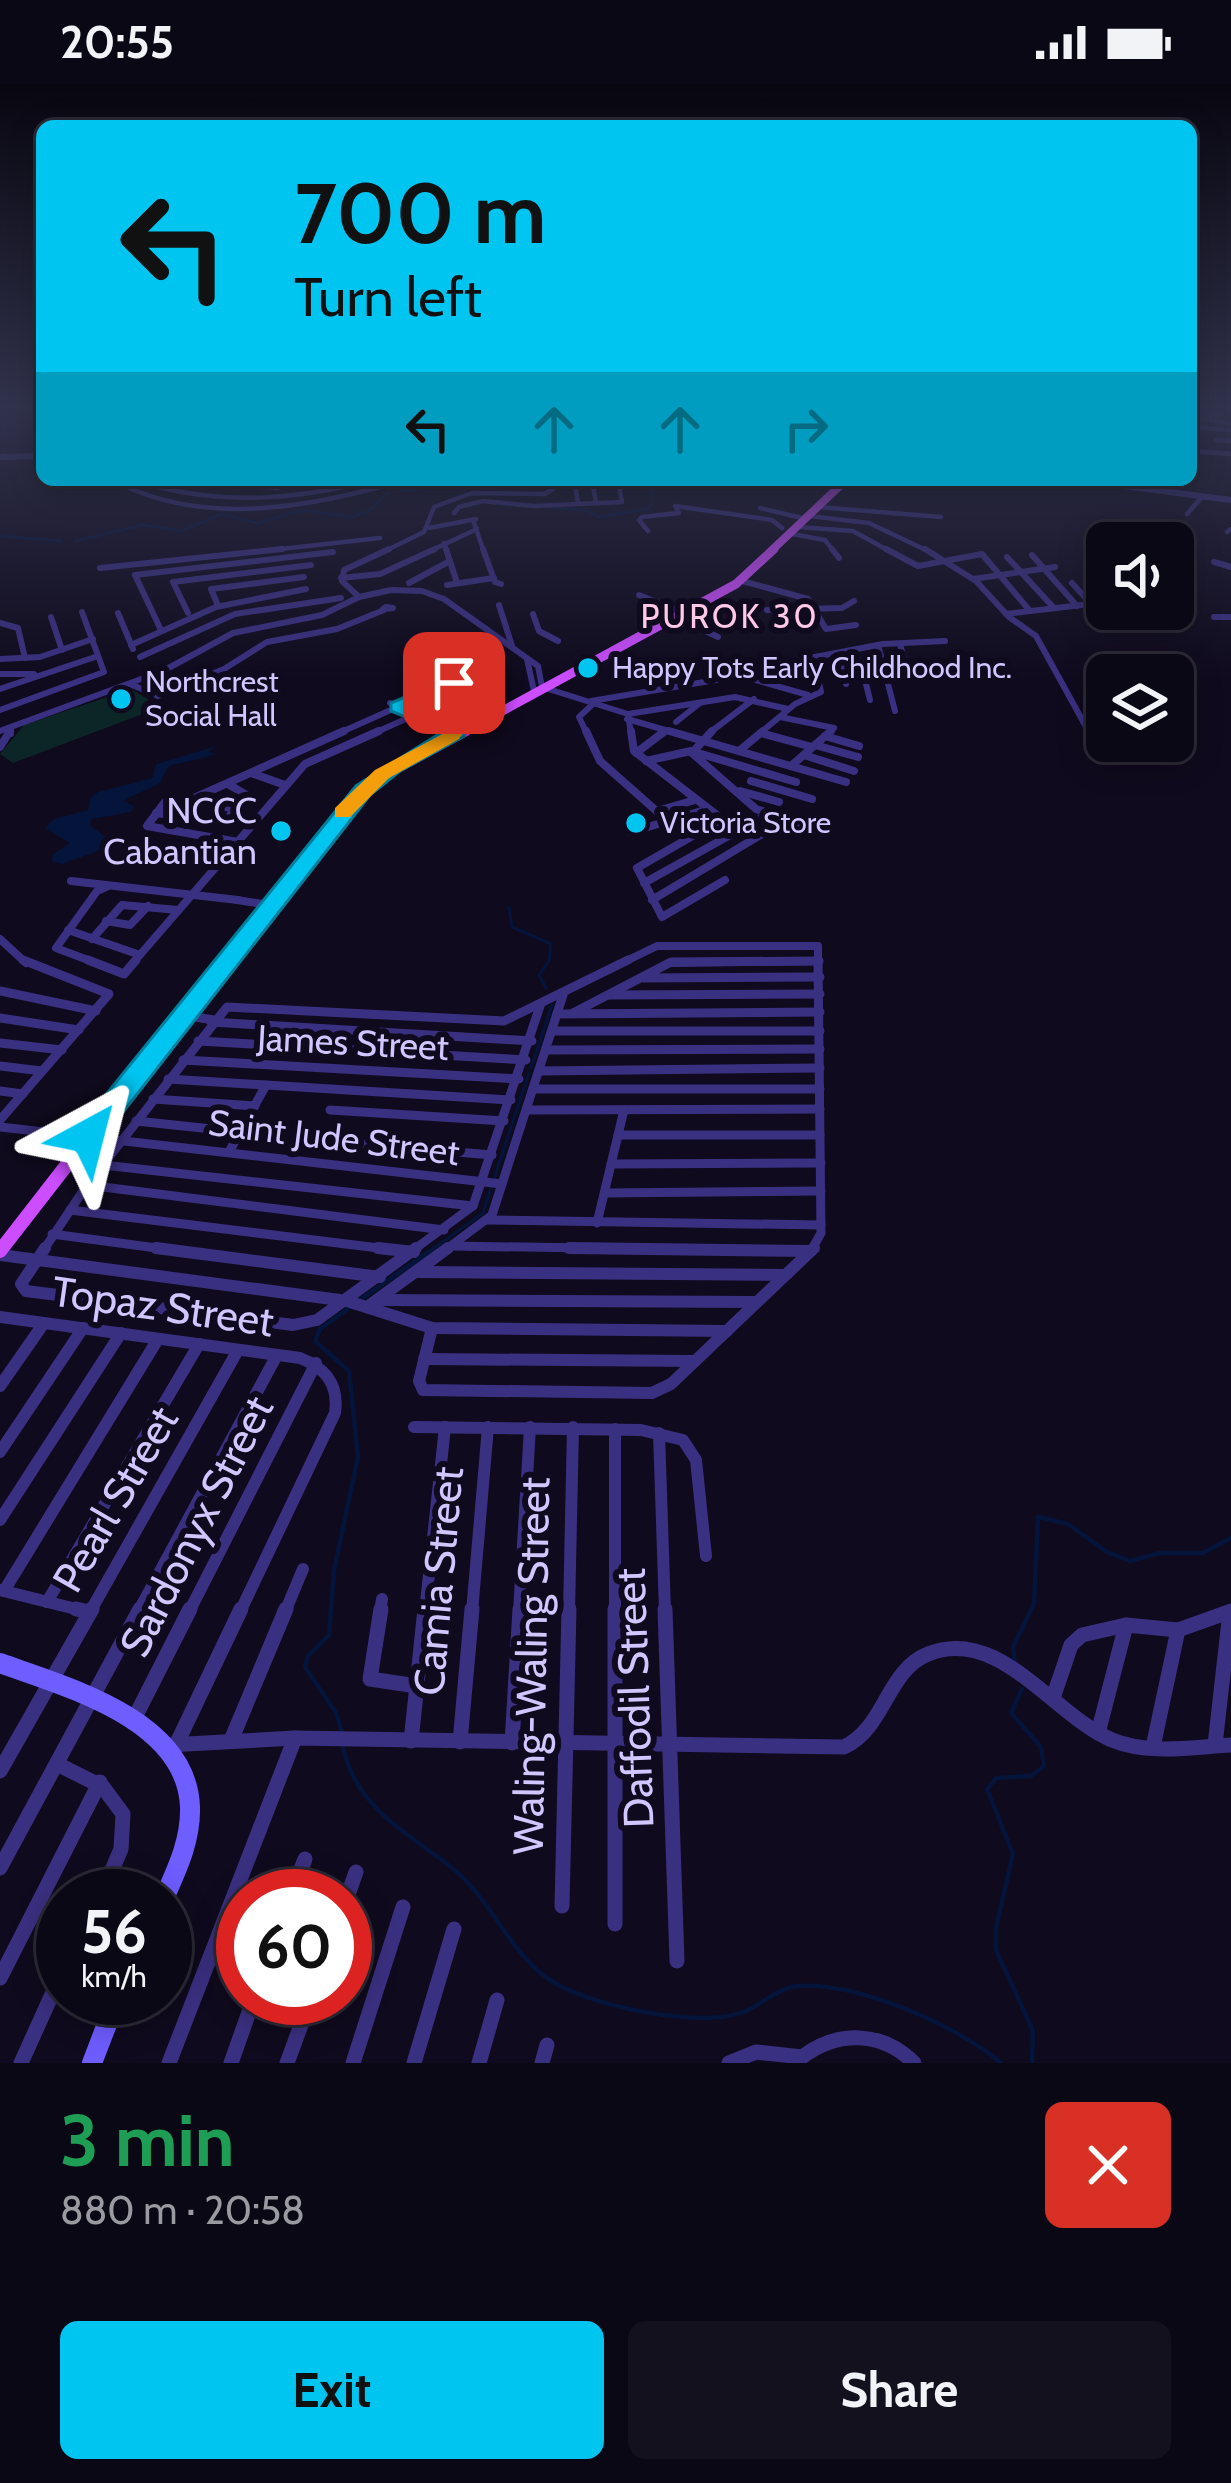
<!DOCTYPE html>
<html lang="en">
<head>
<meta charset="utf-8">
<style>
  :root { --surface:#0b0816; --page:#14111f; --text:#f1f3f6; --muted:#9a9aa1; --line:#2b2935; --accent:#00c5f1 }
  body { margin:0; font-family:Cabin,sans-serif; background:var(--page); color:var(--text); height:100vh; display:flex; flex-direction:column; font-size:45px; white-space:nowrap }
  * { box-sizing:border-box; margin:0 }
  p { font-size:39px; color:var(--muted) }
  .icon { flex:none; width:66px; height:66px; fill:none; stroke:currentColor; stroke-width:2; stroke-linecap:round; stroke-linejoin:round }
  .map { position:relative; height:1979px; overflow:hidden }
  .side { display:flex; flex-direction:column; background:var(--surface); flex:1 }
  .side>* { flex:none }
  .hud { position:absolute; left:36px; top:36px; width:1161px; height:366px; border-radius:18px; box-shadow:0 6px 30px #0003,0 0 0 3px var(--line); background:#00c5f1; color:#111; overflow:hidden }
  .controls { position:absolute; left:1086px; top:438px; display:grid; gap:24px }
  .controls a { display:grid; place-items:center; width:108px; height:108px; border-radius:18px; background:var(--surface); box-shadow:0 6px 30px #0003,0 0 0 3px var(--line); font-size:60px }
  .speed { position:absolute; left:36px; top:1785px; display:flex; gap:24px; font-size:60px; font-weight:700; text-align:center }
  .speed>* { display:grid; place-content:center; width:156px; height:156px; border-radius:50%; background:var(--surface); box-shadow:0 6px 30px #0003,0 0 0 3px var(--line); line-height:1 }
  .speed small { font-size:30px; font-weight:400 }
  .speed .limit { border:18px solid #d22; background:#fff; color:#111 }
  .pin { position:absolute; display:grid; place-items:center; width:102px; height:102px; color:#fff; margin:-51px; border-radius:24px; box-shadow:0 6px 18px #0006 }
  .me { position:absolute; width:132px; margin:-66px; rotate:38deg; stroke-linejoin:round; filter:drop-shadow(0 0 9px #0008) }
  .turn { display:flex; align-items:center; gap:42px; height:252px; padding:0 60px; font-size:54px }
  .turn .icon { width:156px; height:156px; stroke-width:2.5 }
  .turn b { display:block; font-size:84px; line-height:102px }
  .lanes { display:flex; align-items:center; height:114px; padding:0 60px; background:#0003; justify-content:center; gap:60px; direction:ltr }
  .lanes .off { opacity:.35 }
  .round { display:grid; place-items:center; flex:none; width:126px; height:126px; border-radius:18px; background:var(--page) }
  .head { display:flex; align-items:center; justify-content:space-between; height:204px; padding:0 60px }
  h1 { font-size:72px; font-weight:700; line-height:90px; color:#1e9e55 }
  .button { display:flex; gap:24px; margin-top:auto; padding:24px 60px }
  .button a { flex:1; height:138px; border-radius:18px; background:var(--accent); color:#111; font-size:48px; font-weight:700; line-height:138px; text-align:center }
  .button a+a { background:var(--page); color:var(--text) }
  .status { display:flex; justify-content:space-between; align-items:center; height:84px; padding:0 60px; background:var(--surface); direction:ltr }
  .status svg { height:33px; fill:currentColor }
  .map>svg:first-child { display:block }
</style>
</head>
<body>
<div class="status"><b>20:55</b><svg viewBox="0 0 49 12"><path d="M0 12V9h3v3zM5 12V6h3v6zM10 12V3h3v9zM15 12V0h3v12zM26 1h20v11H26zM47 4h2v5h-2z"/></svg></div>
<div class="map">
<svg width="1231" height="1979" viewBox="0 0 1231 1979">
  <rect width="100%" height="100%" fill="#0f0a1d"/>
  <path fill="#0c2627" d="M131,605L161,623L13,679L0,670L24,641Z"/>
  <path fill="#04143b" d="M220,661L208,667L215,670L211,672L169,682L160,699L123,717L134,722L131,728L92,735L90,741L107,754L101,766L62,780L52,777L53,770L70,759L45,744L54,735L88,726L91,713L98,708L152,694L156,680Z"/>
  <g fill="none" stroke-linecap="round" stroke-linejoin="round">
    <g stroke="#04143b" stroke-width="3">
      <path d="M400,407L492,396"/>
      <path d="M551,424L585,426L599,433L648,425L653,419L650,396"/>
      <path d="M0,452L61,457"/>
      <path d="M75,457L143,441L181,447L222,430L257,439L303,426L351,433L369,427L388,409"/>
      <path d="M509,823L512,843L551,860L549,877L539,891L546,904"/>
      <path d="M531,984L552,921"/>
      <path d="M494,1095L529,989"/>
      <path d="M430,1167L483,1129L491,1104"/>
    </g>
    <g stroke="#04143b" stroke-width="4.5">
      <path d="M360,1216L434,1164"/>
      <path d="M1015,1580L1013,1563L1034,1520L1038,1433L1068,1440L1107,1468L1130,1477L1160,1469H1203L1231,1454"/>
      <path d="M1022,1605L1011,1629L1041,1663L1044,1682L1031,1692L996,1694L987,1705L1013,1770L996,1844V1866L1033,1947L1032,1979"/>
      <path d="M342,1648L336,1629L305,1583L308,1572L329,1551L334,1486L358,1373L349,1287L315,1257L320,1245L349,1224"/>
      <path d="M343,1663C356,1726 411,1750 457,1788C494,1820 511,1872 553,1898C592,1922 697,1944 740,1929C761,1923 775,1904 798,1902C857,1898 957,1941 1001,1979"/>
    </g>
    <g stroke="#3a3081" stroke-width="4.5">
      <path d="M1194,321L1231,322"/>
      <path d="M1222,331L1196,333L1231,340"/>
      <path d="M1191,343L1231,346"/>
      <path d="M1216,356L1231,357"/>
      <path d="M1191,367L1231,370"/>
      <path d="M148,396L123,401C210,443 316,422 405,396"/>
      <path d="M574,396L578,419"/>
      <path d="M592,396L596,419"/>
      <path d="M824,396L841,400"/>
      <path d="M185,398L278,404L277,396"/>
      <path d="M158,403C230,421 300,415 372,396"/>
      <path d="M818,423L941,433"/>
      <path d="M760,424L806,435"/>
      <path d="M454,429L459,423L483,417L534,422L622,418L618,396"/>
      <path d="M1187,430L1201,414"/>
      <path d="M809,432L869,439L930,468"/>
      <path d="M473,436L484,468"/>
      <path d="M799,443L853,447L891,468"/>
      <path d="M429,444L476,435"/>
      <path d="M648,447L639,436L642,433L679,429L675,422L772,436L782,444"/>
      <path d="M1227,448L1231,445"/>
      <path d="M792,450L825,456L834,468"/>
      <path d="M444,459L447,468"/>
      <path d="M254,468L380,454"/>
      <path d="M383,468L424,448L434,423L472,409L545,410L553,405L545,396"/>
      <path d="M428,468L477,445"/>
    </g>
    <g stroke="#3a3081" stroke-width="6">
      <path d="M446,465L457,499"/>
      <path d="M483,465L495,498L501,500"/>
      <path d="M832,465L839,474"/>
      <path d="M886,465L918,482L982,470L1030,527"/>
      <path d="M925,465L976,497L1009,533L1036,552L1090,650"/>
      <path d="M1032,471L1077,522"/>
      <path d="M1007,473L1054,524"/>
      <path d="M1214,478L1231,483"/>
      <path d="M100,484L282,465"/>
      <path d="M135,491L333,468"/>
      <path d="M135,491L160,544"/>
      <path d="M341,494L380,490L435,465"/>
      <path d="M973,495L1055,483"/>
      <path d="M742,497L808,515L826,545L856,541"/>
      <path d="M409,499L450,477"/>
      <path d="M1072,499L1091,520"/>
      <path d="M447,501L494,494"/>
      <path d="M639,511L683,529"/>
      <path d="M359,513L342,497L344,486L389,465"/>
      <path d="M217,519L211,505L304,493"/>
      <path d="M499,521L512,562"/>
      <path d="M386,523L393,524L383,525Z"/>
      <path d="M767,526L842,524L854,517"/>
      <path d="M687,527L718,538"/>
      <path d="M118,529L133,565"/>
      <path d="M188,529L173,498L311,481"/>
      <path d="M533,530L539,547L558,557"/>
      <path d="M1006,530L1107,518"/>
      <path d="M51,533L62,566"/>
      <path d="M676,533L718,553"/>
      <path d="M1214,533H1231"/>
      <path d="M0,539L18,544L25,574"/>
      <path d="M900,560L905,578"/>
      <path d="M131,561L216,523L306,505"/>
      <path d="M878,561L895,627"/>
      <path d="M140,573L235,530L341,514"/>
      <path d="M0,575L40,573L93,555"/>
      <path d="M527,575L534,607"/>
      <path d="M860,576L870,616"/>
      <path d="M840,580L846,600"/>
      <path d="M816,585L881,572"/>
      <path d="M0,590H34"/>
      <path d="M738,591L808,611"/>
      <path d="M130,600L158,612L224,585L267,558L337,545L384,526"/>
      <path d="M0,605L98,572"/>
      <path d="M591,617L728,594L747,586L883,560L945,557"/>
      <path d="M390,619L434,638"/>
      <path d="M1173,625H1186"/>
      <path d="M0,626L104,588L82,528"/>
      <path d="M628,630L631,650"/>
      <path d="M780,633L834,644"/>
      <path d="M1082,634L1107,633"/>
      <path d="M627,635L679,650"/>
      <path d="M431,638L457,648"/>
      <path d="M676,638L700,619"/>
      <path d="M8,644L11,650"/>
      <path d="M0,647L163,587L233,549L322,531L359,513L391,506L422,507L444,515L538,582L542,603L628,630L735,613L788,625"/>
      <path d="M337,650L449,600L472,605"/>
      <path d="M372,650L480,602"/>
      <path d="M587,650L579,633L594,619"/>
      <path d="M661,650L665,647"/>
      <path d="M708,650L754,615"/>
      <path d="M759,650L795,620L821,608L816,585L803,576"/>
      <path d="M827,650L834,644"/>
    </g>
    <g stroke="#3a3081" stroke-width="8">
      <path d="M586,647L600,677L687,754"/>
      <path d="M631,647L634,667L722,735L742,743"/>
      <path d="M669,647L846,698"/>
      <path d="M712,647L692,669L756,725L811,744"/>
      <path d="M1089,647L1092,653"/>
      <path d="M761,649L812,663"/>
      <path d="M825,652L859,662"/>
      <path d="M815,661L858,673"/>
      <path d="M0,663L10,647"/>
      <path d="M739,667L763,647"/>
      <path d="M636,669L665,647"/>
      <path d="M804,671L854,687"/>
      <path d="M646,677L691,667L796,698"/>
      <path d="M791,682L831,647"/>
      <path d="M251,689L285,701"/>
      <path d="M751,697L812,715"/>
      <path d="M740,707L779,718"/>
      <path d="M194,714L236,726"/>
      <path d="M165,718L147,742L238,758"/>
      <path d="M657,727L695,716"/>
      <path d="M156,729L224,738L248,712L228,700"/>
      <path d="M174,732L194,714L344,647"/>
      <path d="M722,735L637,784L662,833L725,796"/>
      <path d="M631,748L708,725"/>
      <path d="M71,797L238,816"/>
      <path d="M644,799L768,730"/>
      <path d="M237,816L269,821"/>
      <path d="M652,816L787,735"/>
      <path d="M106,837L130,841L148,822"/>
      <path d="M68,846L140,871"/>
      <path d="M0,855L26,879"/>
      <path d="M92,855L122,821L178,826"/>
      <path d="M96,879L56,864L97,807L108,802"/>
      <path d="M133,879L305,680L379,647"/>
      <path d="M622,879L657,862H818V879"/>
      <path d="M669,879L819,877"/>
    </g>
    <g stroke="#3a3081" stroke-width="9">
      <path d="M88,876L124,890L136,876"/>
      <path d="M644,894L820,893"/>
      <path d="M0,907L96,927"/>
      <path d="M610,911L820,910"/>
      <path d="M573,929L671,878L819,877"/>
      <path d="M557,930L820,928"/>
      <path d="M182,931L214,936"/>
      <path d="M0,934L79,946"/>
      <path d="M211,938L532,957"/>
      <path d="M552,947H820"/>
      <path d="M198,957L526,976"/>
      <path d="M0,959L62,966"/>
      <path d="M546,966L820,965"/>
      <path d="M183,976L519,995"/>
      <path d="M0,982L42,987"/>
      <path d="M539,987L820,984"/>
      <path d="M168,995L511,1016"/>
      <path d="M534,1005H820"/>
      <path d="M0,1007L23,1010"/>
      <path d="M153,1015L255,1022"/>
      <path d="M330,1026L504,1037"/>
      <path d="M528,1026L820,1025"/>
      <path d="M0,1036L109,910L23,876"/>
      <path d="M136,1037L240,1048"/>
      <path d="M0,1043L502,1100"/>
      <path d="M618,1051H820"/>
      <path d="M317,1056L492,1071"/>
      <path d="M229,1068L266,1001"/>
      <path d="M611,1080L821,1079"/>
      <path d="M103,1081L473,1122"/>
      <path d="M87,1101L444,1146"/>
      <path d="M605,1109L821,1107"/>
      <path d="M70,1126L403,1167"/>
      <path d="M487,1136L821,1141"/>
      <path d="M597,1139L624,1026"/>
      <path d="M52,1150L179,1167"/>
      <path d="M451,1162L785,1167"/>
      <path d="M43,1167L87,1101L227,923L504,937L628,876"/>
      <path d="M412,1167L473,1122L540,922"/>
      <path d="M444,1167L492,1131L563,911"/>
      <path d="M811,1167L821,1149L818,876"/>
    </g>
    <g stroke="#3a3081" stroke-width="12">
      <path d="M45,1164L21,1200L26,1207L293,1241L317,1236L416,1164"/>
      <path d="M156,1164L380,1193"/>
      <path d="M378,1164L414,1168"/>
      <path d="M569,1164L811,1167"/>
      <path d="M0,1171L347,1217L432,1244L727,1247"/>
      <path d="M419,1188L785,1191"/>
      <path d="M379,1216L757,1218"/>
      <path d="M367,1223L448,1164"/>
      <path d="M0,1233L300,1274C326,1284 339,1301 335,1329L240,1528"/>
      <path d="M432,1244L419,1297L423,1306L652,1309L671,1300L814,1164"/>
      <path d="M424,1275L695,1277"/>
      <path d="M0,1302L44,1239"/>
      <path d="M414,1343L641,1346L683,1356L696,1376L706,1472"/>
      <path d="M615,1345V1528"/>
      <path d="M659,1349L665,1528"/>
      <path d="M0,1368L83,1244"/>
      <path d="M0,1436L121,1249"/>
      <path d="M0,1506L88,1528"/>
      <path d="M4,1507L158,1255"/>
      <path d="M47,1518L199,1260"/>
      <path d="M90,1528L238,1266"/>
      <path d="M138,1528L277,1271"/>
      <path d="M189,1528L316,1279"/>
      <path d="M285,1528L303,1485"/>
      <path d="M380,1528L382,1515"/>
      <path d="M425,1528L445,1343"/>
      <path d="M472,1528L488,1343"/>
      <path d="M519,1528L530,1343"/>
      <path d="M569,1528L573,1343"/>
    </g>
    <g stroke="#3a3081" stroke-width="15">
      <path d="M76,1525L90,1528"/>
      <path d="M381,1525L370,1595L417,1602"/>
      <path d="M615,1525V1840"/>
      <path d="M665,1525L677,1877"/>
      <path d="M1053,1614L1071,1561L1082,1551L1126,1541L1178,1546L1231,1527"/>
      <path d="M134,1635L190,1525"/>
      <path d="M1098,1649L1126,1541"/>
      <path d="M232,1654L286,1525"/>
      <path d="M411,1657L425,1525"/>
      <path d="M460,1658L472,1525"/>
      <path d="M177,1659L241,1525"/>
      <path d="M512,1659L520,1525"/>
      <path d="M168,1661L295,1654L844,1663C886,1643 886,1587 928,1570C999,1541 1054,1632 1112,1656C1148,1671 1193,1663 1231,1661"/>
      <path d="M1215,1661L1230,1528"/>
      <path d="M1153,1663L1178,1546"/>
      <path d="M57,1680L103,1703L123,1730L121,1765L101,1812"/>
      <path d="M0,1687L92,1525"/>
      <path d="M0,1784L140,1525"/>
      <path d="M291,1812L305,1775"/>
      <path d="M345,1819L356,1788"/>
      <path d="M562,1822L569,1525"/>
      <path d="M0,1894L100,1698"/>
      <path d="M802,1973C838,1946 882,1947 914,1979"/>
      <path d="M21,1979L63,1886"/>
      <path d="M169,1979L295,1654"/>
      <path d="M231,1979L254,1914"/>
      <path d="M287,1979L311,1914"/>
      <path d="M353,1979L403,1823"/>
      <path d="M414,1979L454,1845"/>
      <path d="M479,1979L497,1916"/>
      <path d="M542,1979L547,1961"/>
      <path d="M729,1979L756,1968L802,1973"/>
    </g>
    <g stroke="#3a3081" stroke-width="6">
      <path d="M0,373L42,372"/>
      <path d="M1078,396L1231,416"/>
    </g>
    <g stroke="#6e5dff" stroke-width="20">
      <path d="M0,1579C66,1603 187,1635 190,1723C191,1755 178,1783 165,1812"/>
      <path d="M92,1979L117,1914"/>
    </g>
    <path stroke="#cb4dff" stroke-width="8" d="M770,468L846,396"/>
    <path stroke="#cb4dff" stroke-width="9" d="M460,650L736,500L774,465"/>
    <path stroke="#cb4dff" stroke-width="10" d="M224,879L372,698L466,647"/>
    <path stroke="#cb4dff" stroke-width="14" d="M0,1167L226,876"/>
  </g>
  <linearGradient id="sky" x2="0" y2="1"><stop stop-color="#080610"/><stop offset="0.54" stop-color="#31334c"/><stop offset="1" stop-color="#31334c" stop-opacity="0"/></linearGradient>
  <rect width="1231" height="598" fill="url(#sky)"/>
  <path fill="#00c5f1" stroke="#00809d" stroke-width="3" d="M447,595L463,599L414,623L464,644V652L400,687L370,711L99,1059H78L74,1052L78,1045L356,702L442,648L391,627V619Z"/>
  <path fill="#f59e0b" d="M452,645L462,650L459,655L389,694L350,733H335V724L375,686Z"/>
  <g fill="#00c5f1" stroke="#0f0a1d" stroke-width="4.5">
    <circle cx="588" cy="584" r="12"/>
    <circle cx="121" cy="615" r="12"/>
    <circle cx="636" cy="739" r="12"/>
    <circle cx="281" cy="747" r="12"/>
  </g>
  <g text-anchor="middle" stroke-width="12" stroke-linejoin="round" paint-order="stroke">
    <g font-size="30" fill="#d1c6ff" stroke="#0f0a1d" text-anchor="start">
      <text x="612" y="594">Happy Tots Early Childhood Inc.</text>
      <text x="145" y="608">Northcrest<tspan x="145" dy="34">Social Hall</tspan></text>
      <text x="660" y="749">Victoria Store</text>
    </g>
    <g font-size="33" letter-spacing="3" fill="#ffc8e6" stroke="#0f0a1d">
      <text x="730" y="544">PUROK 30</text>
    </g>
    <g font-size="36" fill="#d1c6ff" stroke="#0f0a1d" text-anchor="end">
      <text x="257" y="739">NCCC<tspan x="257" dy="41">Cabantian</tspan></text>
    </g>
    <g font-size="36" fill="#d1c6ff" stroke="#0f0a1d">
      <text transform="translate(353 958) rotate(3)" y="13">James Street</text>
      <text transform="translate(334 1053) rotate(7)" y="13">Saint Jude Street</text>
    </g>
    <g font-size="42" fill="#d1c6ff" stroke="#0f0a1d">
      <text transform="translate(163 1222) rotate(8)" y="15">Topaz Street</text>
      <text transform="translate(115 1415) rotate(-60)" y="15">Pearl Street</text>
      <text transform="translate(196 1442) rotate(-63)" y="15">Sardonyx Street</text>
      <text transform="translate(438 1497) rotate(-85)" y="15">Camia Street</text>
      <text transform="translate(531 1582) rotate(-89)" y="15">Waling-Waling Street</text>
      <text transform="translate(634 1614) rotate(-92)" y="15">Daffodil Street</text>
    </g>
  </g>
</svg>
<div class="controls">
<a><svg class="icon" aria-label="sound" viewBox="0 0 24 24"><path d="M4 9h4l5-4v14l-5-4H4zM17 9q2 3 0 6"/></svg></a>
<a><svg class="icon" aria-label="layers" viewBox="0 0 24 24"><path d="M12 4l9 5-9 5-9-5zM3 14l9 5 9-5"/></svg></a>
</div>
<div class="speed"><div>56<small>km/h</small></div><div class="limit">60</div></div>
<div class="pin" style="left:454px;top:599px;background:#d93025"><svg class="icon" aria-label="arrive" viewBox="0 0 24 24"><path d="M6 21V4h12l-3 4 3 4H6"/></svg></div>
<svg class="me" style="left:88px;top:1052px" viewBox="-20 -20 40 40"><path d="M0-17L14 15 0 8-14 15z" fill="#00c5f1" stroke="#fff" stroke-width="4"/></svg>
<div class="hud">
<div class="turn"><svg class="icon" aria-label="left" viewBox="0 0 24 24"><path d="M17 20v-9H6M10 6l-5 5 5 5"/></svg><div><b>700 m</b>Turn left</div></div>
<div class="lanes"><svg class="icon" aria-label="left" viewBox="0 0 24 24"><path d="M17 20v-9H6M10 6l-5 5 5 5"/></svg><svg class="icon off" aria-label="ahead" viewBox="0 0 24 24"><path d="M12 20V5M6 11l6-6 6 6"/></svg><svg class="icon off" aria-label="ahead" viewBox="0 0 24 24"><path d="M12 20V5M6 11l6-6 6 6"/></svg><svg class="icon off" aria-label="right" viewBox="0 0 24 24"><path d="M7 20v-9h11M14 6l5 5-5 5"/></svg></div>
</div>
</div>
<section class="side">
<div class="head"><div><h1>3 min</h1><p>880 m · 20:58</p></div><a class="round" style="background:#d93025;color:#fff"><svg class="icon" aria-label="close" viewBox="0 0 24 24"><path d="M6 6l12 12M18 6L6 18"/></svg></a></div>
<div class="button"><a>Exit</a><a>Share</a></div>
</section>
</body>
</html>
